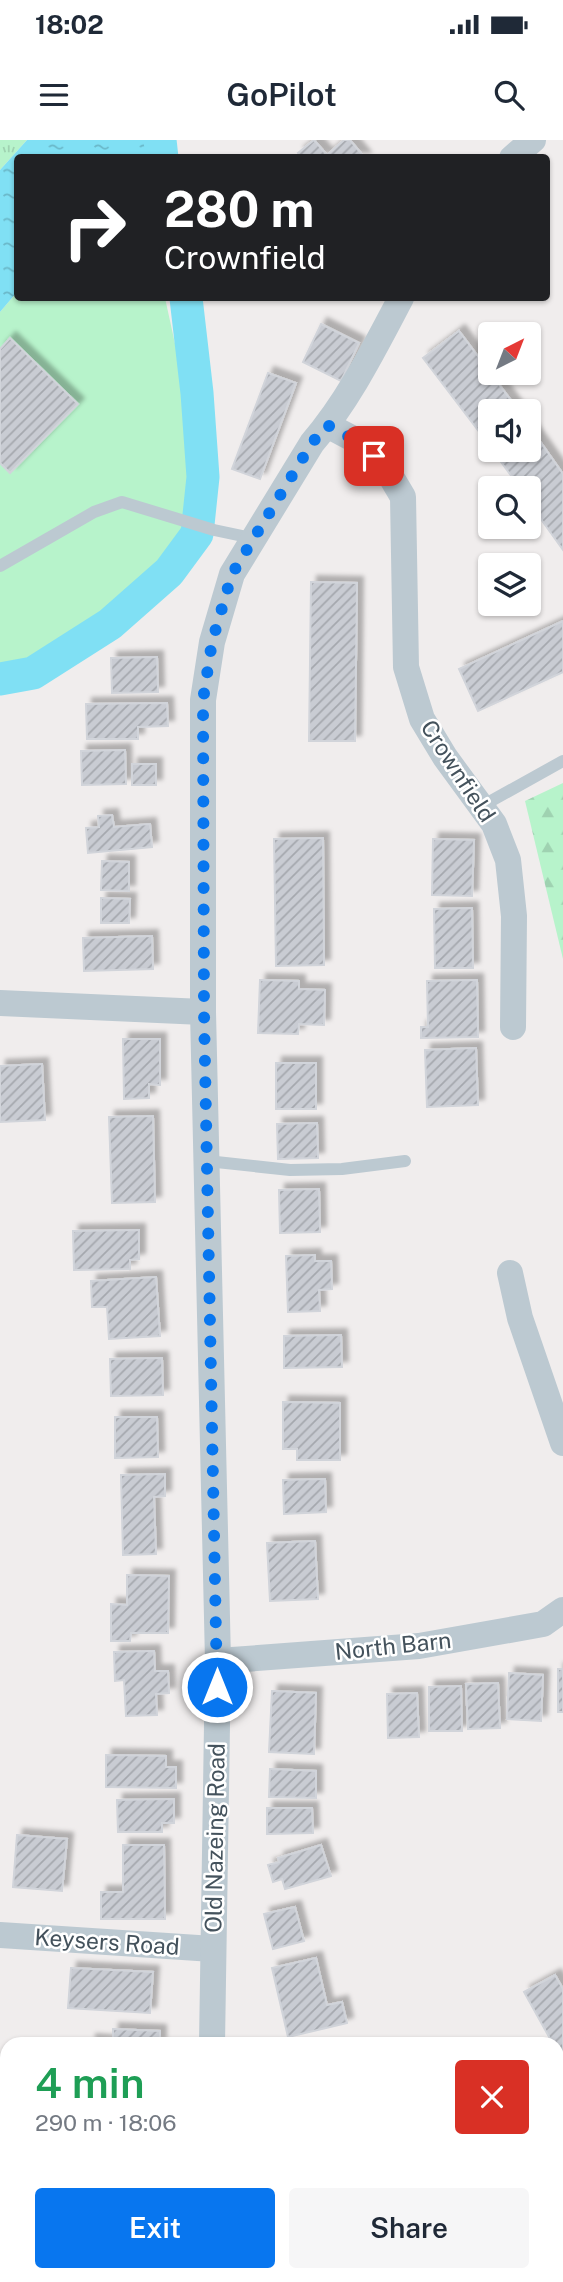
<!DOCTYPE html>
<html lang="en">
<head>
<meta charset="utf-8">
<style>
  :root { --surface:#fff; --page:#f6f6f7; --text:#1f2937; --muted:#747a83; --accent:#0876ef }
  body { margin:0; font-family:"Public Sans",sans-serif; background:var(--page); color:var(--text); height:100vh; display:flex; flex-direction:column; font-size:26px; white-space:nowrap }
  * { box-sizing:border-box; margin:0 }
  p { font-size:23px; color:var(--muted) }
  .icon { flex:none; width:38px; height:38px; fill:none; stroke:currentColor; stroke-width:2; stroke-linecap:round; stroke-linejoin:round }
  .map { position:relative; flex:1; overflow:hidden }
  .details { position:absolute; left:0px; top:1897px; width:564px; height:245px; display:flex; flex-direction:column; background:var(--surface); border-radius:21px 21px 0 0; box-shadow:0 2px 5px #0004 }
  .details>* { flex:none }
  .hud { position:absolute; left:14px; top:14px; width:536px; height:147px; border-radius:7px; box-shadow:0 2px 5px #0004; background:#202124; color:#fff; overflow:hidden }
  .needle { width:46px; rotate:42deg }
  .buttons { position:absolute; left:478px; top:182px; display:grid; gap:14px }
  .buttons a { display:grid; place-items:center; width:63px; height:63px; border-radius:7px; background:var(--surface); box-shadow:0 2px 5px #0004; font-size:35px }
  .pin { position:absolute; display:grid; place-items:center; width:60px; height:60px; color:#fff; margin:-30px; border-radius:14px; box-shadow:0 4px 10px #0006 }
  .me { position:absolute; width:77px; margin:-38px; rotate:0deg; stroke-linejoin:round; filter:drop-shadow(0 0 5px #0008) }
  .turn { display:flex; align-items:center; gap:24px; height:147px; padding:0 35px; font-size:32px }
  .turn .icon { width:91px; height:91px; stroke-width:2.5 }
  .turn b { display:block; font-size:49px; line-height:60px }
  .round { display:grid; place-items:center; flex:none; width:74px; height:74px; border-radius:7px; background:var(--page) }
  .summary { display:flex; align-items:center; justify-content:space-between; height:119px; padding:0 35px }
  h1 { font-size:42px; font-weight:600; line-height:52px; color:#1e9e55 }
  .primary-button { display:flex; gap:14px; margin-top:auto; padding:14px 35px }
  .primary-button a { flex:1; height:80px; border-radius:7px; background:var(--accent); color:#fff; font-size:28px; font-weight:600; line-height:80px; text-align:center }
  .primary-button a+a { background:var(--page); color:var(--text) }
  .status { display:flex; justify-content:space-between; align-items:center; height:49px; padding:0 35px; background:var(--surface); direction:ltr }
  .status svg { height:19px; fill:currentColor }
  header { display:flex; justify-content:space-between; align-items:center; height:91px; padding:0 35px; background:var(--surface); font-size:32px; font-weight:600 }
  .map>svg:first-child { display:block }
</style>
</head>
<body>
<div class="status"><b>18:02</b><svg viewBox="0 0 49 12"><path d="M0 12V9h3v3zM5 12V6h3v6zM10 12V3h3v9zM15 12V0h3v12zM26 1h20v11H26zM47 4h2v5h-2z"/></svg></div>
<header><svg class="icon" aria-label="menu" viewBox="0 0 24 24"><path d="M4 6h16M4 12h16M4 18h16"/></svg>GoPilot<svg class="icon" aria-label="search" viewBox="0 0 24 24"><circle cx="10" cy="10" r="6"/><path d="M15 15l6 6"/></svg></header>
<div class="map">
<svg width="563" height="2142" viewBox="0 0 563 2142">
  <defs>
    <pattern id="grass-tufts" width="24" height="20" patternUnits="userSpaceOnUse" patternTransform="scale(1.75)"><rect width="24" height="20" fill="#b7f3cb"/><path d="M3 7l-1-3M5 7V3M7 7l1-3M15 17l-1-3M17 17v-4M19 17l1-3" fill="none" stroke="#9fd2b1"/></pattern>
    <pattern id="forest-firs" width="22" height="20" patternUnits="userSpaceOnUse" patternTransform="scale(1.75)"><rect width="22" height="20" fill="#b7f3cb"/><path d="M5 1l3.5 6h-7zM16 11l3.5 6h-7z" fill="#9fd2b1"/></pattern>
    <pattern id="water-ripples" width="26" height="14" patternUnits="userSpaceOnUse" patternTransform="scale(1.75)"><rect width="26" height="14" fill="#80e0f4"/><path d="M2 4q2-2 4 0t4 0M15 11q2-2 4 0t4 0" fill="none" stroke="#6ab8c9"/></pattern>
    <pattern id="building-hatch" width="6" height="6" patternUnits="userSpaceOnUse" patternTransform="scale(1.75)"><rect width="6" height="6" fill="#c9ccd3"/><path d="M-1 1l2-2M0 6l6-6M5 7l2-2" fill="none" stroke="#a5a8ae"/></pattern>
    <filter id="shadow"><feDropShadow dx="6" dy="-6" stdDeviation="2" flood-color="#0004"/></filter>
  </defs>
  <rect width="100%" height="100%" fill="#f0eded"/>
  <path fill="url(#grass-tufts)" d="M0,0H27L0,30Z"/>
  <path fill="url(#forest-firs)" d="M563,643V819L525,661Z"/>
  <path fill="#b7f3cb" d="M17,152L18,158H165L186,254L188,391L156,432L108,471L51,510L0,530V172Z"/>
  <path fill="url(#water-ripples)" d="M27,0H160L143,17L18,18L17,152L0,172V30Z"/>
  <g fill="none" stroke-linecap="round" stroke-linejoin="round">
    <g stroke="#80e0f4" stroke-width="33">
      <path d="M160,0L162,18"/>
      <path d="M0,539L33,533L110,484L169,432L197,394L203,337L197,253L186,158"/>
    </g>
  </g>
  <g fill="url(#building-hatch)" stroke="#d1d4da" stroke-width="2" filter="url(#shadow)">
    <path d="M314,0L327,15L344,0H350L365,18H302L298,13Z"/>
    <path d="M321,184L359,203L341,241L303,222Z"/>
    <path d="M459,191L519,271H490V306L423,218Z"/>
    <path d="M10,198L78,264L10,333L0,323V209Z"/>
    <path d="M268,233L296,243L260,339L232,329Z"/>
    <path d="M532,290L563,334V410L528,361V348H520L496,315L504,310H528V292Z"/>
    <path d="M311,442L357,443L355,601H309Z"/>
    <path d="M563,481V532L478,571L459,529Z"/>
    <path d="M157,517L158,552L112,553L111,518Z"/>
    <path d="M167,563L168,586L138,587V599H87L86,564Z"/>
    <path d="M125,610L126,644L82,645L81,611Z"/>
    <rect x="132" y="624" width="24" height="21"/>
    <path d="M112,675L114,687L150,684L152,707L88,713L86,688L99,687L98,676Z"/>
    <path d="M323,698L324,825L276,826L274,699Z"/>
    <path d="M433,699L474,700L472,756L432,755Z"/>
    <path d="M102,721L129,722V751L101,750Z"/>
    <path d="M101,758L130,759L129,783H101Z"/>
    <path d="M472,768L473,828H435L434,769Z"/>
    <path d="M152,796L153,829L84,831L83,798Z"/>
    <path d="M260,840L299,841V849L325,850L324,885L299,884L298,894L258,893Z"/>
    <path d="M477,840L478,897L421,898V887H428L427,841Z"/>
    <path d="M123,899H160V945L149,944V958L124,959Z"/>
    <path d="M476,908L478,965L427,967L425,910Z"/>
    <rect x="276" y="923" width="40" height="46"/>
    <path d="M42,924L45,980L0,982V926Z"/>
    <path d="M153,976L155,1062L112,1063L109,977Z"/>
    <path d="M317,983L318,1018L278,1019L277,984Z"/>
    <path d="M319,1049L320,1092L280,1093L279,1050Z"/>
    <path d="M139,1090V1119L130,1120V1129L74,1130L73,1091Z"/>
    <path d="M315,1115V1121H331L332,1149L319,1150L320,1171L288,1172L286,1116Z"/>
    <path d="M156,1137L160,1196L109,1199L107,1167H92L91,1141Z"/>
    <path d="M341,1195L342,1227L284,1228V1196Z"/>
    <path d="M162,1218L163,1255L111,1256L110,1219Z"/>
    <path d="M283,1262L340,1263V1320H297V1309H283Z"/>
    <path d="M115,1277H157L158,1317L115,1318Z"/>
    <path d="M165,1334V1356L154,1357L156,1414L123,1415L121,1335Z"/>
    <path d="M325,1339L326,1372L284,1374L283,1340Z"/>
    <path d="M315,1401L318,1459L270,1461L267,1403Z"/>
    <path d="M127,1435L169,1436L168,1493H131L130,1501H111V1464L127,1465Z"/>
    <path d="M154,1511L155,1531H168L169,1553L156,1554L157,1575L126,1576L124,1540L115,1541L114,1512Z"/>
    <rect x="558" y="1529" width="5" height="43"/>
    <path d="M509,1533L543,1535L541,1581L507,1579Z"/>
    <path d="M498,1543L500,1588L468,1589L466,1544Z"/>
    <path d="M461,1546L462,1591H429V1547Z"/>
    <path d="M272,1551L316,1553L314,1614L269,1612Z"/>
    <path d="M417,1553L419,1597L388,1598L387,1554Z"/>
    <path d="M106,1615L166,1616V1627H176V1648L106,1647Z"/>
    <path d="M270,1629L316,1631V1658L269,1657Z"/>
    <path d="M174,1659V1683H162V1692H118L117,1660Z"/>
    <path d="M267,1668H312L313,1693L267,1694Z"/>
    <path d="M17,1695L67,1699L62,1751L13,1747Z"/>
    <path d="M123,1705H164L165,1779H101V1752H123Z"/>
    <path d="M321,1705L331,1736L285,1749L282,1739L273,1742L268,1725L279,1722L278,1718Z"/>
    <path d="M295,1767L304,1801L273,1809L264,1774Z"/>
    <path d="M316,1818L327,1865L342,1862L347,1883L288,1897L272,1828Z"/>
    <path d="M71,1828L153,1832L150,1873L68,1868Z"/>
    <path d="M555,1835L563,1849V1914L560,1916L556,1904H553L524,1852Z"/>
    <path d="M113,1889L160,1891V1904H90V1900L113,1902Z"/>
    <path d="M556,2070L563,2080V2123L556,2128Z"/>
    <path d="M71,2135H129L128,2142H78L70,2141Z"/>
    <path d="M242,2135H285L282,2142H239Z"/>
    <path d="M408,2135H458L463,2142H413Z"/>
    <path d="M470,2135H513L502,2142H475Z"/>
  </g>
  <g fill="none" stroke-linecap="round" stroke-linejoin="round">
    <g stroke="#bcc9d1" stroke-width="12">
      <path d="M0,426L94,372L122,362L214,390L252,398"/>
      <path d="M482,666L563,621"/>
      <path d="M207,1021L290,1030L342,1029L405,1021"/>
    </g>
    <g stroke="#bcc9d1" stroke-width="26">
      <path d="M512,18L533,0"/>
      <path d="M327,285L361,303L387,330L403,357L406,527L422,579L445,617L494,684L508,720L514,776L513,887"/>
      <path d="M0,863L203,872"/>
      <path d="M510,1133L520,1178L563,1303"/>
      <path d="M218,1521L419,1506L543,1484L563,1470"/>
      <path d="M0,1795L213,1809"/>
      <path d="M212,1904L218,1521L203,872V560L212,502L232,434L312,303C349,260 375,207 401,158"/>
      <path d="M556,1995L563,1991"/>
      <path d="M180,2142L182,2135"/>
    </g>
  </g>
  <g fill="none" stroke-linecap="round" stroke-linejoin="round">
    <path stroke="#0876ef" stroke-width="12" stroke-dasharray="0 21.6" d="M217,1547L204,872L203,560L212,502L232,434L312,303L327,285L361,303L374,316"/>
  </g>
  <g text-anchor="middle" stroke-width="5" stroke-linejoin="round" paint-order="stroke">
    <g font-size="23" fill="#44525c" stroke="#fff">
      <text transform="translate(458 631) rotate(57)" y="8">Crownfield</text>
      <text transform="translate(393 1506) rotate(-6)" y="8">North Barn</text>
      <text transform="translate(215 1698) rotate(-89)" y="8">Old Nazeing Road</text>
      <text transform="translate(107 1802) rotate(4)" y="8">Keysers Road</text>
    </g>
  </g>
</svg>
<div class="buttons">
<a><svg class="needle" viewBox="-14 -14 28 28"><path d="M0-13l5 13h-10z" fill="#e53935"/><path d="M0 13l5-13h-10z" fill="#747a83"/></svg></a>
<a><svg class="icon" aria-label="sound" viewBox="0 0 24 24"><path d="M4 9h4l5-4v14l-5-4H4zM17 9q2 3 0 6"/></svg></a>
<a><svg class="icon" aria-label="search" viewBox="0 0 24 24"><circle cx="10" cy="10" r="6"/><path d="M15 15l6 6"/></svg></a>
<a><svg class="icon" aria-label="layers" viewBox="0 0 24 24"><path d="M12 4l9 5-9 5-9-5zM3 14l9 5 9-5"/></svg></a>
</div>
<div class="pin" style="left:374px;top:316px;background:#d93025"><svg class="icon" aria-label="arrive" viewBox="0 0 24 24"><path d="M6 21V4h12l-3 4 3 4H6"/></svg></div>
<svg class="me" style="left:217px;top:1547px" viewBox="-20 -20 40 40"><circle r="17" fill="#0876ef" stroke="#fff" stroke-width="3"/><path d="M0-11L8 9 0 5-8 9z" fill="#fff"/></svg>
<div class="hud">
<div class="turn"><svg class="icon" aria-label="right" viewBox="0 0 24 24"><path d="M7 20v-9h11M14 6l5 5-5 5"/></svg><div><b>280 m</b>Crownfield</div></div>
</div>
<section class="details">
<div class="summary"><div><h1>4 min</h1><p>290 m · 18:06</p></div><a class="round" style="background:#d93025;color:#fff"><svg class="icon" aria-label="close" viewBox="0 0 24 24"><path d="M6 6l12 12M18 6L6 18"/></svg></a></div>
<div class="primary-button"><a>Exit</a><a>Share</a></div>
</section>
</div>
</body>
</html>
